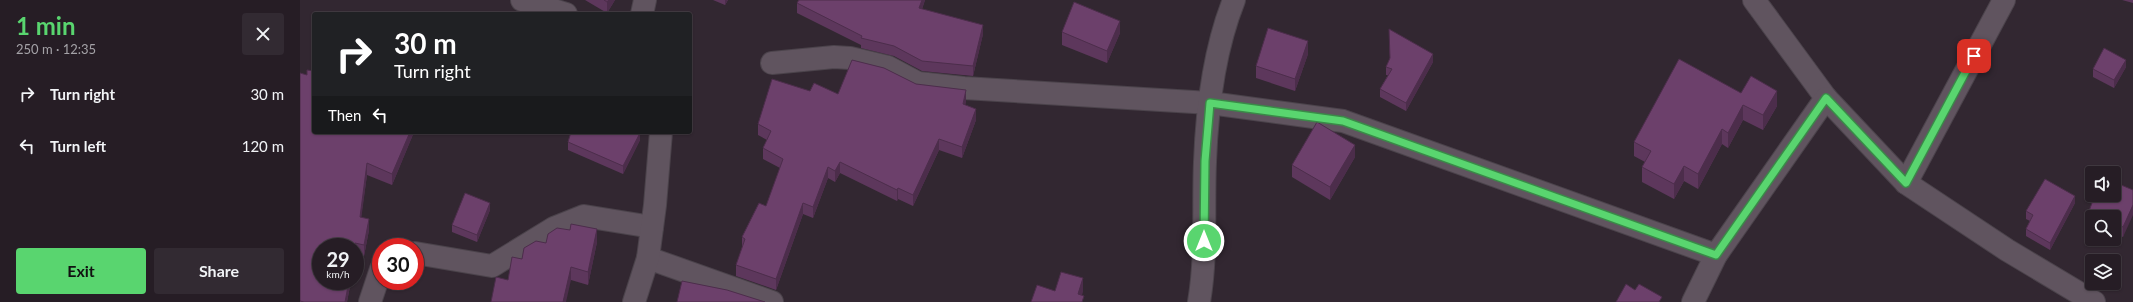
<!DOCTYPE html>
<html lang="en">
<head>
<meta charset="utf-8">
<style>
  :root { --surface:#261d25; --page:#322a32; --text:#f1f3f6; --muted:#a4a2a7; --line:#423b42; --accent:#59d56f }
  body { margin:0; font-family:Lato,sans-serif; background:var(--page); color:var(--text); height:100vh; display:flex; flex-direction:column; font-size:15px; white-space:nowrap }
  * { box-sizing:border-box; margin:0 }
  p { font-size:13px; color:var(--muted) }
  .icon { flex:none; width:22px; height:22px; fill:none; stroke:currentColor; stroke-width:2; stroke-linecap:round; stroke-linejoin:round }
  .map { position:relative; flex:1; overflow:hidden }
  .drawer { display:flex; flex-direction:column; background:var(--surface); width:300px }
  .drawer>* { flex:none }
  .banner { position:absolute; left:12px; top:12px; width:380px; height:122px; border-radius:4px; box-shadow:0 1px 3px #0004,0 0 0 1px var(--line); background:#202124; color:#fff; overflow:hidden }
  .fabs { position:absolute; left:1785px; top:166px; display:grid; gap:8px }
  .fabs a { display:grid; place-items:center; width:36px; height:36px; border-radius:4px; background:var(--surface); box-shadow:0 1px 3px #0004,0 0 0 1px var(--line); font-size:20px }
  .speed { position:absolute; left:12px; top:238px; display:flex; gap:8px; font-size:20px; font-weight:700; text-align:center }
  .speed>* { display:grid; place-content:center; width:52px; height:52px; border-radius:50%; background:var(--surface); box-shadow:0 1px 3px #0004,0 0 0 1px var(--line); line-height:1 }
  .speed small { font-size:10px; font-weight:400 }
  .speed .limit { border:6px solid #d22; background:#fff; color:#111 }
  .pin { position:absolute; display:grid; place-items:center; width:34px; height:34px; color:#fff; margin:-17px; border-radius:8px; box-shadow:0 2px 6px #0006 }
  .me { position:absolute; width:44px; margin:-22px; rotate:0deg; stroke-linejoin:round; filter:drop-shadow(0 0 3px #0008) }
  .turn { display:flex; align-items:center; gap:14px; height:84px; padding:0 16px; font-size:18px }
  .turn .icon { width:52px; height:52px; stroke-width:2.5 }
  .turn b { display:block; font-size:28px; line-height:34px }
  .then { display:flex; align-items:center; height:38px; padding:0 16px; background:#0003; gap:8px; font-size:15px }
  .round { display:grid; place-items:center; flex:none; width:42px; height:42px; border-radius:4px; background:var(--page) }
  .headline { display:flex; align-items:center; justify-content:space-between; height:68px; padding:0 16px }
  h1 { font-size:24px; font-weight:700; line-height:30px; color:var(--accent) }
  .cta { display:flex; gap:8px; margin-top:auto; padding:8px 16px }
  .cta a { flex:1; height:46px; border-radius:4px; background:var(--accent); color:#111; font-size:16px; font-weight:700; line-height:46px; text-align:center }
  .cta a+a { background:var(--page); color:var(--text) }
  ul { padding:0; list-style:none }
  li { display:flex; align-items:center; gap:12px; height:52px; padding:0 16px }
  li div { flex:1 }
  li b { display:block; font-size:15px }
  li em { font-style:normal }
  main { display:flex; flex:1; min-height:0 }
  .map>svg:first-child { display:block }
</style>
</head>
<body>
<main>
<section class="drawer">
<div class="headline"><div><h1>1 min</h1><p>250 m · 12:35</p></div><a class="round"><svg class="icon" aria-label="close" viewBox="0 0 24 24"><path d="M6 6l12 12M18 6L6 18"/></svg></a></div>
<ul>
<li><svg class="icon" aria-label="right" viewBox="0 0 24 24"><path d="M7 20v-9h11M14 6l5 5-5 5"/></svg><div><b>Turn right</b></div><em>30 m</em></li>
<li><svg class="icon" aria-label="left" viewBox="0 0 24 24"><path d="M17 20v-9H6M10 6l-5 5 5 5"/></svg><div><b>Turn left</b></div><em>120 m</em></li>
</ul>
<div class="cta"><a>Exit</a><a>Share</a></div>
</section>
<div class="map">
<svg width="1833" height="302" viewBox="0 0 1833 302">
  <rect width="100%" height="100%" fill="#322731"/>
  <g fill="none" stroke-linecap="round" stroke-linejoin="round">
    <g stroke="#4b434b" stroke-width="24">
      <g id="street">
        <path d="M222,0L266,14"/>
        <path d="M1454,0L1526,98L1606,183L1707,250L1794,302"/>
        <path d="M342,14L345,0"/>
        <path d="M472,63L534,57L550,58L588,67L618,83L664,88L910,103L1043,121L1416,255"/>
        <path d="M1606,183L1704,0"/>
        <path d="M115,253L192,266L254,228L284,216L352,227"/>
        <path d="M348,258L472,302"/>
        <path d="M70,302L81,269"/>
        <path d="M334,302L348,258L355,205L361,132"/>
        <path d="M899,302C907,255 903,209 905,162C907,108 914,50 934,0"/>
        <path d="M1393,302L1416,255L1526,98"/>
      </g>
    </g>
    <use href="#street" stroke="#60545f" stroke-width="22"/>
  </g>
  <g fill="#5d375c">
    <path d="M285,0H315L307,13Z"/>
    <path d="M413,0H428L425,5Z"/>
    <path d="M499,0H625L622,9L683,34L673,76L622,71L594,56L561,48V45L497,13V3Z"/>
    <path d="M1822,0H1833V3Z"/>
    <path d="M1089,29L1133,62L1106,111L1080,97V89L1088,75H1086V67L1090,59Z"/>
    <path d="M762,32L820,33L807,63L762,45Z"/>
    <path d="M1008,54L995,91L956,78V66Z"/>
    <path d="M1826,67L1814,88L1793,77V69Z"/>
    <path d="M0,73L7,75L14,132H114L92,185L67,175L61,217L69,230L64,256L55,255V257V247L21,281H51L47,302H0Z"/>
    <path d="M616,84L666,101L665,105L676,120L662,158L639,150L613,206L598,199L597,201L540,173L535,182L528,178L513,218L503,214L476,290L436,276V265L442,248V237L466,206L480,168L463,159V148L467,140L458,135V124L510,91L538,94Z"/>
    <path d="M1441,93L1477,106L1463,130L1443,120L1428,148L1422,144L1398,189L1384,181L1374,199L1342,182V167L1345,162L1334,156V142Z"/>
    <path d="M340,135V140L323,174L268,150V142Z"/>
    <path d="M1055,157L1030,200L992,177V165Z"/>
    <path d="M1833,190L1823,237L1814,233V217H1792V223L1789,222V211Z"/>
    <path d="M1775,203L1750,250L1726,236V229L1730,221L1726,219V211Z"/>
    <path d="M190,210L177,242L152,232V225Z"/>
    <path d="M297,242L288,285L271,280H208L222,259L246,243Z"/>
  </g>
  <g fill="#4c2d4b">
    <path d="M309,0H315L307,13V2Z"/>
    <path d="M425,0H428L425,5Z"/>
    <path d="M622,0H625L619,18V8Z"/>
    <path d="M820,21V33L807,63V51Z"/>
    <path d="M683,25V34L673,76V66Z"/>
    <path d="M1008,41V54L995,91V79Z"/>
    <path d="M1133,54V62L1106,111V103Z"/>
    <path d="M1826,60V67L1814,88V80Z"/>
    <path d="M666,90V101L663,115V104Z"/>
    <path d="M1477,91V106L1463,130V115Z"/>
    <path d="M1443,105V120L1428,148V133Z"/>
    <path d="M676,109V120L662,158V147Z"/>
    <path d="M1422,129V144L1398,189V174Z"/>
    <path d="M110,132H114L92,185V174Z"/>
    <path d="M338,132H341L340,135V140L323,174V166Z"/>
    <path d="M639,139V150L613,206V195Z"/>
    <path d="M1055,145V157L1030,200V187Z"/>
    <path d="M540,162V173L535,182V171Z"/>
    <path d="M67,163V175L60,228V217Z"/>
    <path d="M1384,166V181L1374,199V184Z"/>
    <path d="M528,167V178L513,218V207Z"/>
    <path d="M598,188V199L597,201V190Z"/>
    <path d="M1775,196V203L1750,250V243Z"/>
    <path d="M190,203V210L177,242V235Z"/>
    <path d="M503,203V214L476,290V279Z"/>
    <path d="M1833,205V215L1823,237V227Z"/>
    <path d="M69,219V230L64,256V245Z"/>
    <path d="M297,229V242L288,285V272Z"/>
    <path d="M271,267V280L266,302H263Z"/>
    <path d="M783,278V292L780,302L778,294Z"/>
    <path d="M49,281H51L47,302H45Z"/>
  </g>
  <g fill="#6c406b" stroke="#4c2d4b">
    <path d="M304,0H309L307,2Z"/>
    <path d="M499,0H622L619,8L683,25L673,66L622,61L594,46L561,38L562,36L497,3Z"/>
    <path d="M774,2L820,21L807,51L762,32Z"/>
    <path d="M968,28L1008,41L995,79L956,66Z"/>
    <path d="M1089,29L1133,54L1106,103L1080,89L1092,69L1086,67L1090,58Z"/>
    <path d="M1804,48L1826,60L1814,80L1793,69Z"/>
    <path d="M1379,59L1441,93L1451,76L1477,91L1463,115L1443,105L1428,133L1422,129L1398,174L1384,166L1374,184L1342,167L1351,151L1334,142Z"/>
    <path d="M552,60L584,68L616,84L666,90L663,104L676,109L662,147L639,139L613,195L598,188L597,190L540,162L535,171L528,167L513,207L503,203L476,279L436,265L445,239L442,237L459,203L466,206L483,159L463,148L471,131L458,124L472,79L510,91L514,83L538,94Z"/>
    <path d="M7,70L14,71V132H110L92,174L67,163L60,217L69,219L64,245L55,243V247H21V281H49L45,302H4L0,301V73L7,75Z"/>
    <path d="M1017,122L1055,145L1030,187L992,165Z"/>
    <path d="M271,132H338L340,133L323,166L268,142Z"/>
    <path d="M1745,179L1775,196L1750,243L1726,229L1733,215L1726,211Z"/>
    <path d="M1814,182L1833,190V205L1823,227L1814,223V217H1801L1789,211L1795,195H1814Z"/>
    <path d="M165,193L190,203L177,235L152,225Z"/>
    <path d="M271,224L297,229L288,272L271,267L263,302H191L196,277L208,280L212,257L222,259L224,248L236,241L246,243L248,234L257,228L270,230Z"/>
    <path d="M761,272L783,278L778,294L784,296L782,302H731L737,285L755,291Z"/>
    <path d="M382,281L427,290L465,302H377Z"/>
    <path d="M1326,284L1335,290L1339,284L1362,297L1359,302H1316Z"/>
  </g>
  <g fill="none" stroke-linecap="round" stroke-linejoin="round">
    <g stroke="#3a8a48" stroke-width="10">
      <path id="route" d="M904,241L905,161L910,103L1043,121L1416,255L1526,98L1606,183L1674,56"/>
    </g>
    <use href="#route" stroke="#59d56f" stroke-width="7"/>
  </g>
</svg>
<div class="fabs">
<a><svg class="icon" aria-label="sound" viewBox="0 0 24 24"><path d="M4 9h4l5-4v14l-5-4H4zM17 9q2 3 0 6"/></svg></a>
<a><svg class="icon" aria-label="search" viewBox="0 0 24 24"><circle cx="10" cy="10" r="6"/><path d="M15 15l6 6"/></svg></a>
<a><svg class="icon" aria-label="layers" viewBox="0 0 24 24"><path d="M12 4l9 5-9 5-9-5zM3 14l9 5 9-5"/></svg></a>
</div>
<div class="speed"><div>29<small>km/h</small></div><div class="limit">30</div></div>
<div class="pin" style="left:1674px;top:56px;background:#d93025"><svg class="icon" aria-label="arrive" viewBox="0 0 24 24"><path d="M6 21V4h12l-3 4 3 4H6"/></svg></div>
<svg class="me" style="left:904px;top:241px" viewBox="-20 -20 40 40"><circle r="17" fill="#59d56f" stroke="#fff" stroke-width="3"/><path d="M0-11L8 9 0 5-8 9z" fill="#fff"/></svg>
<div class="banner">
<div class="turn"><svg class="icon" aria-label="right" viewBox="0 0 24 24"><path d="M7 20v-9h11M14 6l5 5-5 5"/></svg><div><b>30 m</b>Turn right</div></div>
<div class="then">Then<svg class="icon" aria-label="left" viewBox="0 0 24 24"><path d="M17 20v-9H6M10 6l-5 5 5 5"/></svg></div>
</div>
</div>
</main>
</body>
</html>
